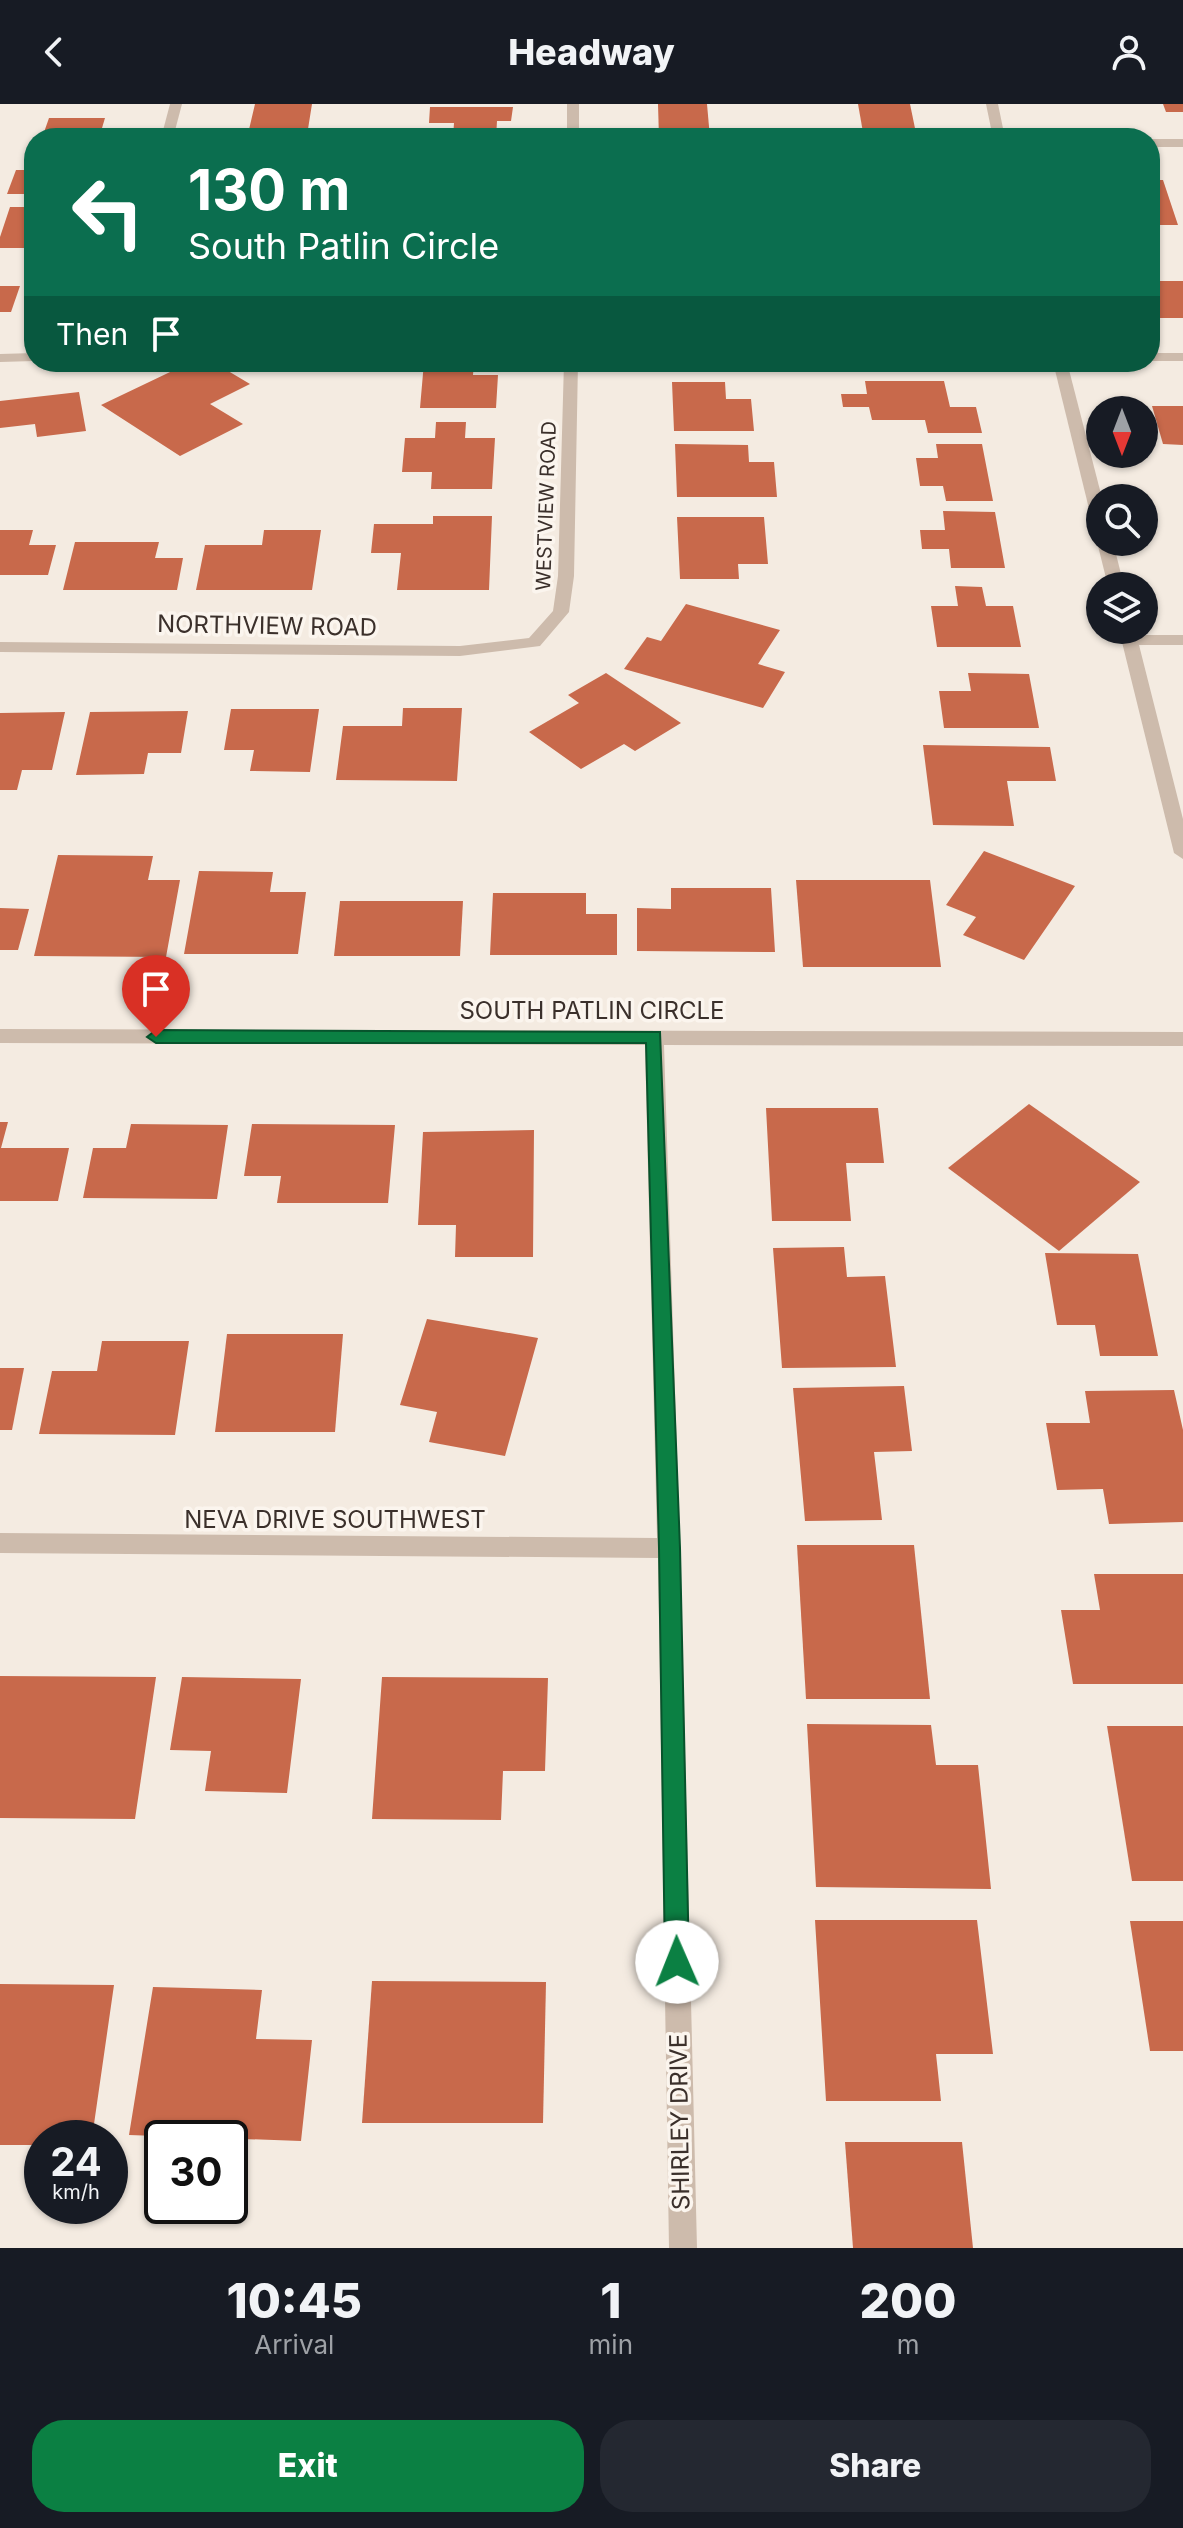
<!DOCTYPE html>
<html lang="en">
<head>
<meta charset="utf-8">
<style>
  :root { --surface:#171b24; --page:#242831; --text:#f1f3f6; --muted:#9ea1a6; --accent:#0b8043 }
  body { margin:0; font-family:Inter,sans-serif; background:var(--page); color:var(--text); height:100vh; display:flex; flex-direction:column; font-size:30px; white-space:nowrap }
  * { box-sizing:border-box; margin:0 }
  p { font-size:26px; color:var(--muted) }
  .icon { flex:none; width:44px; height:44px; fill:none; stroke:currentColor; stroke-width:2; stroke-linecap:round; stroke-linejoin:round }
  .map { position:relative; height:2144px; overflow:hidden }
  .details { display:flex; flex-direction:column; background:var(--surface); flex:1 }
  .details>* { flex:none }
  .banner { position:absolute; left:24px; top:24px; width:1136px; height:244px; border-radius:32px; box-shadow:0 2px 6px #0004; background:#0b6e4f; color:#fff; overflow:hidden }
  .needle { width:52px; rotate:180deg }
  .fabs { position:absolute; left:1086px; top:292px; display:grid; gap:16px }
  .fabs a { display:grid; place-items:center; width:72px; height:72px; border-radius:50%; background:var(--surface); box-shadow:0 2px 6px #0004; font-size:40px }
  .speed { position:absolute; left:24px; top:2016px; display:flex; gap:16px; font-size:40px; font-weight:700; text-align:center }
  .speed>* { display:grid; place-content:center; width:104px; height:104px; border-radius:50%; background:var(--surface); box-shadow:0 2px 6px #0004; line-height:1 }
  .speed small { font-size:20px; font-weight:400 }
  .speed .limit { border:4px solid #111; border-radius:12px; background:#fff; color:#111 }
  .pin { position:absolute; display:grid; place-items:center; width:68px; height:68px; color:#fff; margin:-82px -34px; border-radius:50% 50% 50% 0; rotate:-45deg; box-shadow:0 0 8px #0007 }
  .pin .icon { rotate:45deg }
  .me { position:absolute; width:88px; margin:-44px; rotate:359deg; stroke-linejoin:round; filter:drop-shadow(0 0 6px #0008) }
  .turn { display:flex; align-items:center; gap:28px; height:168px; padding:0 32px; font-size:36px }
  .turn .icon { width:104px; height:104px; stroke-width:2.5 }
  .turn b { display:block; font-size:56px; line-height:68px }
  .then { display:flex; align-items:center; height:76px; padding:0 32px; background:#0003; gap:16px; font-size:30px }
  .eta { display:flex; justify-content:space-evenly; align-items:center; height:136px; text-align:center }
  .eta b { font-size:48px; font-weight:800; line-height:56px }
  .action { display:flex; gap:16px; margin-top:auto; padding:16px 32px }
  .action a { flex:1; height:92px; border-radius:32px; background:var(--accent); color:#fff; font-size:32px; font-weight:800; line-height:92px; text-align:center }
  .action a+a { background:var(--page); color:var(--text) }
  header { display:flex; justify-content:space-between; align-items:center; height:104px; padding:0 32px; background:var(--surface); font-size:36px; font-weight:800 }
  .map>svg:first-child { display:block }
</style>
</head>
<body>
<header><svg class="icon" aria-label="back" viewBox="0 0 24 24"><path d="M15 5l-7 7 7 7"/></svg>Headway<svg class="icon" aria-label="person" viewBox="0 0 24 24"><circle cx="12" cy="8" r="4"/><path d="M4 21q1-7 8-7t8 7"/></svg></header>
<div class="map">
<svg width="1183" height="2144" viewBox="0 0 1183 2144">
  <rect width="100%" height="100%" fill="#f4ebe1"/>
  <g fill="#c8694b">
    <path d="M255,0H312L308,25H288L286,34H247Z"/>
    <path d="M658,0H707L710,34H659Z"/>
    <path d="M858,0H910L917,34H864Z"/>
    <path d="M1163,0H1183V8H1166Z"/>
    <path d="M430,3H513L511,17H497L496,34H453L454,19H429Z"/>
    <path d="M49,14H105L99,34H42Z"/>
    <path d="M16,66H34V90H7Z"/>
    <path d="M1150,76H1163L1178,121H1152L1156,133H1150Z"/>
    <path d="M10,103H34V144H0V133Z"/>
    <rect x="1150" y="177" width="33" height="37"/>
    <path d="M0,182H20L11,208H0Z"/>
    <path d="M191,258H213L250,280L210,300L243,320L180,352L101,301Z"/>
    <path d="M424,258H474L473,271H498L496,304H420Z"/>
    <path d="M663,258H743L744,267L664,266Z"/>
    <path d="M865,277H944L950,303H976L982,329H928L925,316H872L869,303H843L841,290H867Z"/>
    <path d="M672,278H725L726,295H751L754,327H674Z"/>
    <path d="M79,288L86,327L37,333L35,320L0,324V297Z"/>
    <path d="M1152,302H1183V341L1163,340Z"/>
    <path d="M436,318H466L465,334H495L492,385H431L432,368H402L405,334H435Z"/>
    <path d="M675,340L748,341L749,358H774L777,393H677Z"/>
    <path d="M936,340H982L993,397H946L943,382H920L916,354H938Z"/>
    <path d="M943,407L995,408L1005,464H951L949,445H922L920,426H945Z"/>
    <path d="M433,412H492L489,486H397L401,449H371L374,420H433Z"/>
    <path d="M677,413H764L768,460H738L739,475H680Z"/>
    <path d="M0,426H33L29,441H56L48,471H0Z"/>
    <path d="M264,426H321L312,486H196L205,441H262Z"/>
    <path d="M75,438H159L155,454H183L177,486H63Z"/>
    <path d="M955,482L982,483L986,502H1013L1021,543H937L931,502H958Z"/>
    <path d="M686,500L780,526L758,560L785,568L763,604L624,565L647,533L661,537Z"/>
    <path d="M606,569L681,619L635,647L624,640L581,665L529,628L579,599L568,591Z"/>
    <path d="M968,569L1029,570L1039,624H944L939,587H971Z"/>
    <path d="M403,604H462L457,677L336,676L343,622H402Z"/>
    <path d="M231,605H319L310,668L250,667L254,646H224Z"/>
    <path d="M188,607L181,649H148L144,670L76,671L90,608Z"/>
    <path d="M65,608L52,666H22L17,686H0V609Z"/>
    <path d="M923,641L1050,643L1056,677H1007L1014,722L933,721Z"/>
    <path d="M984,747L1075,782L1024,856L963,831L976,813L946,801Z"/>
    <path d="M58,751L153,752L148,776H180L166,853L34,852Z"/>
    <path d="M199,767L273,768L270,788H306L298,850H184Z"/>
    <path d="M796,776H930L941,863H803Z"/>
    <path d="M671,784H771L775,848L637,847V804L671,805Z"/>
    <path d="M493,789H586V810H617V851H490Z"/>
    <path d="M340,797H463L460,852H334Z"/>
    <path d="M0,804L29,805L18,846H0Z"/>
    <path d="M1029,1000L1140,1078L1059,1147L948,1064Z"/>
    <path d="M766,1004H878L884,1059H846L851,1117H772Z"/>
    <path d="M0,1018H8L1,1044H69L58,1097H0Z"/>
    <path d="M131,1020L228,1021L217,1095L83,1094L93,1044H126Z"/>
    <path d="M252,1020L395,1021L388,1099H277L281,1072H244Z"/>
    <path d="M534,1026L533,1153H455L456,1121H418L423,1028Z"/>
    <path d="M844,1143L847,1173L885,1172L896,1263L782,1264L773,1144Z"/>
    <path d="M1045,1149L1138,1150L1158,1252H1100L1095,1221H1057Z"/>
    <path d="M427,1215L538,1234L505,1352L429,1338L437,1308L400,1301Z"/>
    <path d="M227,1230H343L335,1328H215Z"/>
    <path d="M102,1237H189L175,1331L39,1330L52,1267H97Z"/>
    <path d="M0,1264H24L12,1326H0Z"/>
    <path d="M904,1282L912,1347L874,1348L882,1416L805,1417L793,1284Z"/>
    <path d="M1174,1286L1183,1326V1418L1109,1420L1103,1385L1057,1386L1046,1319H1090L1085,1287Z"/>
    <path d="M797,1441H914L930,1595H806Z"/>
    <path d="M1094,1470H1183V1580H1073L1061,1506H1100Z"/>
    <path d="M0,1572L156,1573L135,1715L0,1714Z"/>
    <path d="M182,1573L301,1575L287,1689L205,1687L211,1647L170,1646Z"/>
    <path d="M382,1573L548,1574L545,1667H503L501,1716L372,1715Z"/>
    <path d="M807,1620L931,1621L936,1661H978L991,1785L816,1783Z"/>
    <path d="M1107,1622H1183V1777H1132Z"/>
    <path d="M815,1816H977L993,1950H936L941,1997H826Z"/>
    <path d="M1130,1817H1183V1947H1150Z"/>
    <path d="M372,1877L546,1878L543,2019H362Z"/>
    <path d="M0,1880L114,1881L92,2034H42V2041H0Z"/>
    <path d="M153,1883L262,1886L256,1935L312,1936L301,2037L129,2031Z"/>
    <path d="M845,2038H962L973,2144H853Z"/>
  </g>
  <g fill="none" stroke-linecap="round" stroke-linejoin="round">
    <g fill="#cdbbac" fill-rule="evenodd">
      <path d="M170,0H182L173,34H161Z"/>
      <rect x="567" y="0" width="12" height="34"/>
      <path d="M986,0H998L1005,34H993Z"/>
      <rect x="1150" y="35" width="33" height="8"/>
      <path d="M34,249V257L0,258V250Z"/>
      <rect x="1150" y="249" width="33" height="8"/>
      <path d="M564,258H578L574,472L569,508L540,542L460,552L0,548V538L460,542L529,534L553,507L558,472Z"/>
      <path d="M1053,258H1067L1102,394L1100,422L1092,417Z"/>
      <path d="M1100,435V438H1113L1124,482H1108L1097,438Z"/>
      <path d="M1119,526H1135L1136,531H1183V541H1139L1183,715V755L1174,749Z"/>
      <path d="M0,925L1183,928V942L664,941L680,1444L697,2144H669L658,1454L0,1449V1429L657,1434L645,941L0,939Z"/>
    </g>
  </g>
  <path fill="#0b8043" stroke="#07532c" stroke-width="2" d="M156,926L660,928L680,1444L689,1858L686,1866L677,1870L669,1866L665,1858L659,1444L646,939H156L147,933Z"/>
  <g text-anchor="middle" stroke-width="7" stroke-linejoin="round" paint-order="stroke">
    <g font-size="20" fill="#3b302b" stroke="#fbf5ee">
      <text transform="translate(546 402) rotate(-88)" y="7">WESTVIEW ROAD</text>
    </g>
    <g font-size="24" fill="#3b302b" stroke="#fbf5ee">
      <text transform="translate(267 522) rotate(1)" y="8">NORTHVIEW ROAD</text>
      <text x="592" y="915">SOUTH PATLIN CIRCLE</text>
      <text x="335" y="1424">NEVA DRIVE SOUTHWEST</text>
      <text transform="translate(680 2018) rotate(-91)" y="8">SHIRLEY DRIVE</text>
    </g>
  </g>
</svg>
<div class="fabs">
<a><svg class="needle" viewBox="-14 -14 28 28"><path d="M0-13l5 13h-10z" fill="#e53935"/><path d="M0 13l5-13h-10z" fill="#9ea1a6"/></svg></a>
<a><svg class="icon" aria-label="search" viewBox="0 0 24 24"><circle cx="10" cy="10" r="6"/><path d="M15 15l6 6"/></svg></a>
<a><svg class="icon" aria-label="layers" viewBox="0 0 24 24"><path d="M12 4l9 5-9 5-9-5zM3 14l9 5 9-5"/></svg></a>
</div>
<div class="speed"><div>24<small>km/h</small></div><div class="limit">30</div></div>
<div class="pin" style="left:156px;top:933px;background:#d93025"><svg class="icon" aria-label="arrive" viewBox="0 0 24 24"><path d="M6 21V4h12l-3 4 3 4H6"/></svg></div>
<svg class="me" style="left:677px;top:1858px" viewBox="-20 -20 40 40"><circle r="19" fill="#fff"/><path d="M0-13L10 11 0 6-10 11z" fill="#0b8043"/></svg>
<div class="banner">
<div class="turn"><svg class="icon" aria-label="left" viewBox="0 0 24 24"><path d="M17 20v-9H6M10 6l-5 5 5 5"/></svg><div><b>130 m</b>South Patlin Circle</div></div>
<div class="then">Then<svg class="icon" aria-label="arrive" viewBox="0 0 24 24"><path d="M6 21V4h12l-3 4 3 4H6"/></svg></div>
</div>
</div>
<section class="details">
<div class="eta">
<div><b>10:45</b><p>Arrival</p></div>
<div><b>1</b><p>min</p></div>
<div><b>200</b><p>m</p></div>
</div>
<div class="action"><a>Exit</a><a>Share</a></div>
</section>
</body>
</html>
